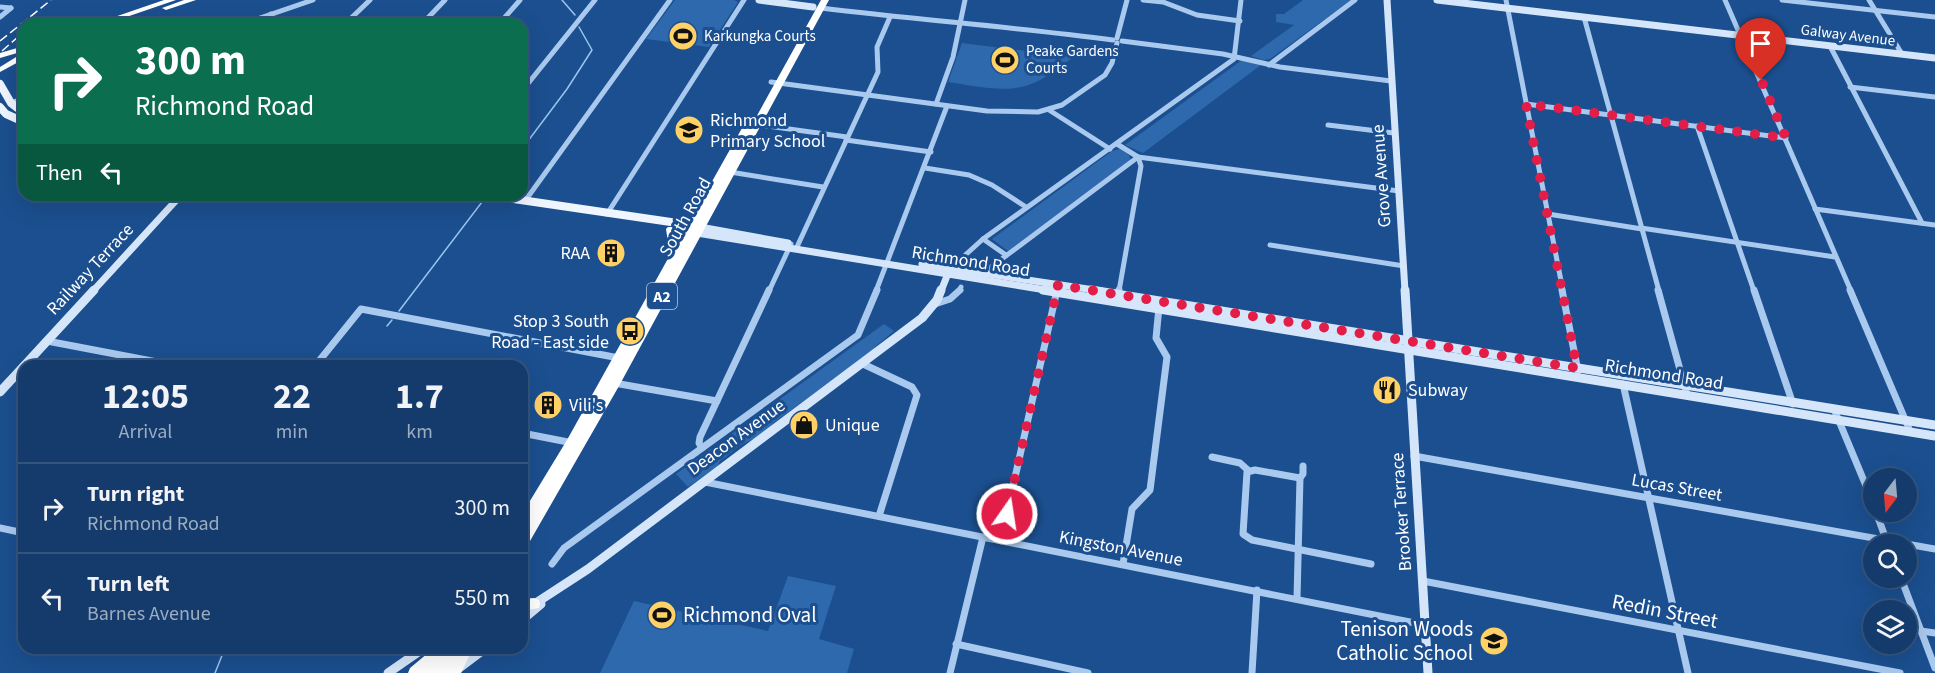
<!DOCTYPE html>
<html lang="en">
<head>
<meta charset="utf-8">
<style>
  :root { --surface:#143b6b; --page:#214673; --text:#f1f3f6; --muted:#9dadc1; --line:#33557e }
  body { margin:0; font-family:"Source Sans 3",sans-serif; background:var(--page); color:var(--text); height:100vh; display:flex; flex-direction:column; font-size:22px; white-space:nowrap }
  * { box-sizing:border-box; margin:0 }
  p { font-size:20px; color:var(--muted) }
  .icon { flex:none; width:33px; height:33px; fill:none; stroke:currentColor; stroke-width:2; stroke-linecap:round; stroke-linejoin:round }
  .map { position:relative; flex:1; overflow:hidden }
  .sheet { position:absolute; left:18px; top:360px; width:510px; height:294px; display:flex; flex-direction:column; background:var(--surface); border-radius:18px; box-shadow:0 6px 24px #0002,0 0 0 2px var(--line) }
  .sheet>* { flex:none }
  .hud { position:absolute; left:18px; top:18px; width:510px; height:183px; border-radius:18px; box-shadow:0 6px 24px #0002,0 0 0 2px var(--line); background:#0b6e4f; color:#fff; overflow:hidden }
  .needle { width:39px; rotate:196deg }
  .tools { position:absolute; left:1863px; top:468px; display:grid; gap:12px }
  .tools a { display:grid; place-items:center; width:54px; height:54px; border-radius:50%; background:var(--surface); box-shadow:0 6px 24px #0002,0 0 0 2px var(--line); font-size:30px }
  .pin { position:absolute; display:grid; place-items:center; width:51px; height:51px; color:#fff; margin:-62px -26px; border-radius:50% 50% 50% 0; rotate:-45deg; box-shadow:0 0 6px #0007 }
  .pin .icon { rotate:45deg }
  .me { position:absolute; width:66px; margin:-33px; rotate:13deg; stroke-linejoin:round; filter:drop-shadow(0 0 4px #0008) }
  .turn { display:flex; align-items:center; gap:21px; height:126px; padding:0 18px; font-size:27px }
  .turn .icon { width:78px; height:78px; stroke-width:2.5 }
  .turn b { display:block; font-size:42px; line-height:51px }
  .then { display:flex; align-items:center; height:57px; padding:0 18px; background:#0003; gap:12px; font-size:22px }
  .eta { display:flex; justify-content:space-evenly; align-items:center; height:102px; text-align:center }
  .eta b { font-size:36px; font-weight:700; line-height:42px }
  ul { padding:0; list-style:none }
  li { display:flex; align-items:center; gap:18px; height:90px; padding:0 18px; border-top:2px solid var(--line) }
  li div { flex:1 }
  li b { display:block; font-size:22px }
  li em { font-style:normal }
  .map>svg:first-child { display:block }
</style>
</head>
<body>
<div class="map">
<svg width="1935" height="673" viewBox="0 0 1935 673">
  <rect width="100%" height="100%" fill="#1b4f8f"/>
  <g fill="#2e69ad">
    <path d="M675,0H734L738,2L709,47L646,39Z"/>
    <path d="M1303,0H1351L1270,59L1263,60L1251,56L1294,25L1276,22V14H1284Z"/>
    <path d="M962,43L1075,57C1061,64 1050,76 1036,82C1010,95 975,86 948,82Z"/>
    <path d="M1242,60L1261,65L1143,153L1125,145Z"/>
    <path d="M1120,149L1129,155L1131,162L1008,251L992,239L1112,151Z"/>
    <path d="M884,324L894,331L875,347L873,351L773,423C768,433 755,439 745,443C736,447 728,456 720,461L718,466L688,487L676,474Z"/>
    <path d="M788,576L836,586L819,639L854,649L847,673H600L634,601L768,631Z"/>
  </g>
  <g fill="none" stroke-linecap="round" stroke-linejoin="round">
    <g stroke="#9cc4f0" stroke-width="1.5">
      <path d="M562,0L575,15"/>
      <path d="M522,149L567,89L592,50L579,27"/>
      <path d="M399,311L482,202"/>
      <path d="M387,326L392,320"/>
      <path d="M215,673L225,648"/>
    </g>
    <g stroke="#a9c9ee" stroke-width="5">
      <path d="M1143,0L1163,2L1197,15L1240,21"/>
      <path d="M1506,0L1563,291"/>
      <path d="M1725,0L1851,291"/>
      <path d="M1782,0L1935,17"/>
      <path d="M1869,0L1902,54"/>
      <path d="M0,7L11,8"/>
      <path d="M821,8C918,20 1016,27 1113,40"/>
      <path d="M0,17L11,8"/>
      <path d="M1584,17L1659,291"/>
      <path d="M243,24L313,0"/>
      <path d="M269,24L272,21L271,14"/>
      <path d="M345,24L370,0"/>
      <path d="M422,24L445,0"/>
      <path d="M499,24L520,0"/>
      <path d="M1117,38L1127,0"/>
      <path d="M1122,41L1223,54L1280,67L1391,81"/>
      <path d="M1830,46L1922,223"/>
      <path d="M1269,65L1355,0"/>
      <path d="M771,82L987,111L1038,112L1062,105L1105,75L1112,63L1117,43"/>
      <path d="M1850,87L1935,97"/>
      <path d="M522,91L595,0"/>
      <path d="M11,103L24,98"/>
      <path d="M936,104L953,57L965,0"/>
      <path d="M1526,104L1786,138"/>
      <path d="M1049,110L1110,149"/>
      <path d="M753,124L847,137"/>
      <path d="M1328,125L1394,133"/>
      <path d="M1697,126L1754,291"/>
      <path d="M846,140L931,152"/>
      <path d="M1117,144L1138,157L1399,191"/>
      <path d="M925,168L969,175L992,185L1026,207"/>
      <path d="M730,172L823,187"/>
      <path d="M525,201L670,0"/>
      <path d="M1815,209L1935,225"/>
      <path d="M607,214L744,0"/>
      <path d="M1548,214L1642,229"/>
      <path d="M1641,228L1835,257"/>
      <path d="M1270,245L1404,266"/>
      <path d="M796,249L878,72L877,47L890,17"/>
      <path d="M1006,255L983,239L1234,59L1241,0"/>
      <path d="M963,257L983,239"/>
      <path d="M985,278L991,267L1138,157"/>
      <path d="M769,291L791,244"/>
      <path d="M876,291L947,106"/>
      <path d="M959,291L961,287"/>
      <path d="M1056,291L1057,289"/>
      <path d="M1119,291L1141,166L1138,157"/>
    </g>
    <g stroke="#a9c9ee" stroke-width="7">
      <path d="M1562,290L1578,371"/>
      <path d="M1658,290L1687,395"/>
      <path d="M1754,290L1793,404"/>
      <path d="M1850,290L1910,431"/>
      <path d="M1118,298L1119,290"/>
      <path d="M935,304L950,299L960,290"/>
      <path d="M47,341L178,366"/>
      <path d="M863,364L912,387L917,395L879,516"/>
      <path d="M315,366L361,309L619,358"/>
      <path d="M614,383L717,401"/>
      <path d="M1623,384L1688,673"/>
      <path d="M1834,409L1874,505"/>
      <path d="M522,433L573,443"/>
      <path d="M702,448L699,443L700,437L769,290"/>
      <path d="M1414,456L1935,549"/>
      <path d="M1212,457L1240,463L1249,471"/>
      <path d="M1300,478L1255,470L1247,472L1243,534L1252,540L1371,564"/>
      <path d="M705,482L1425,625"/>
      <path d="M1876,512L1887,542"/>
      <path d="M0,528L24,533"/>
      <path d="M1001,540L1057,290"/>
      <path d="M552,564L564,548L858,335L877,290"/>
      <path d="M1123,564L1132,509L1150,490L1167,357L1156,338L1159,307"/>
      <path d="M1901,578L1935,668"/>
      <path d="M1423,581L1900,673"/>
      <path d="M1297,599L1300,478L1303,474V466"/>
      <path d="M1921,631L1935,633"/>
      <path d="M956,644L1088,673"/>
      <path d="M950,673L983,537"/>
      <path d="M1252,673L1257,590"/>
    </g>
    <g stroke="#d6e6fa" stroke-width="7">
      <path d="M759,0L813,7"/>
      <path d="M1387,0L1405,291"/>
      <path d="M1437,0L1935,58"/>
      <path d="M700,227L788,243"/>
      <path d="M697,233L1052,291"/>
      <path d="M922,264L1101,291"/>
      <path d="M93,291L181,195"/>
      <path d="M941,291L949,271"/>
    </g>
    <g stroke="#d6e6fa" stroke-width="9">
      <path d="M1043,290L1935,436"/>
      <path d="M1091,290L1935,425"/>
      <path d="M1405,290L1428,673"/>
      <path d="M24,366L94,290"/>
      <path d="M0,392L24,366"/>
      <path d="M522,612L588,569L922,318L937,300L941,290"/>
      <path d="M522,620L541,604"/>
      <path d="M458,669L486,648"/>
      <path d="M388,673L424,648"/>
    </g>
    <g stroke="#f0f6ff" stroke-width="8">
      <path d="M0,84L11,103L24,113"/>
      <path d="M0,107L6,114L24,122"/>
      <path d="M487,195L698,226"/>
    </g>
    <g fill="#fff" fill-rule="evenodd">
      <path d="M164,0H176L106,24H94Z"/>
      <path d="M184,0H196L166,10L162,8Z"/>
      <path d="M821,0H829L619,386L526,548L522,549L526,551L528,560L526,564L522,566V533L524,530H522V514L567,440L670,255L666,229L668,227H674L678,242L746,121L750,118L754,121Z"/>
      <path d="M24,46V51L0,58V53Z"/>
      <path d="M21,54H24V59L0,72V67Z"/>
      <path d="M534,598L539,600L540,604L539,608L522,611V599Z"/>
      <path d="M434,648H473L461,673H408L410,668Z"/>
    </g>
    <g stroke="#fff" stroke-width="1.5" stroke-dasharray="9 4" stroke-linecap="butt">
      <path d="M0,41L51,0"/>
      <path d="M2,51L19,36"/>
    </g>
  </g>
  <g fill="none" stroke-linecap="round" stroke-linejoin="round">
    <path stroke="#e11d48" stroke-width="10" stroke-dasharray="0 18" d="M1007,514L1058,285L1577,368L1526,104L1786,138L1761,80"/>
  </g>
  <defs>
    <g id="stadium-disc" transform="scale(1.5)"><circle r="9.5" fill="#ffd166" stroke="#1b4f8f"/><path d="M0-5a6.5 5 0 1 0 0 10a6.5 5 0 1 0 0-10ZM-3.5-1.8h7v3.6h-7Z" fill="#111"/></g>
    <g id="school-disc" transform="scale(1.5)"><circle r="9.5" fill="#ffd166" stroke="#1b4f8f"/><path d="M0-5L7-2L0 1L-7-2ZM-4 1L0 2.5L4 1V4Q0 6-4 4Z" fill="#111"/></g>
    <g id="building-disc" transform="scale(1.5)"><circle r="9.5" fill="#ffd166" stroke="#1b4f8f"/><path d="M-4-6H4V6H1V3H-1V6H-4ZM-2.5-4.3h1.7v1.8h-1.7ZM.8-4.3h1.7v1.8H.8ZM-2.5-1h1.7V.8h-1.7ZM.8-1h1.7V.8H.8Z" fill="#111"/></g>
    <g id="bus-disc" transform="scale(1.5)"><circle r="9.5" fill="#ffd166" stroke="#1b4f8f"/><path d="M-5-6H5V4H4V6H2V4H-2V6H-4V4H-5ZM-3.5-4V0h7V-4ZM-3.5 1.2v1.5H-2V1.2ZM2 1.2v1.5H3.5V1.2Z" fill="#111"/></g>
    <g id="restaurant-disc" transform="scale(1.5)"><circle r="9.5" fill="#ffd166" stroke="#1b4f8f"/><path d="M-5-6h1v4h1v-4h1v4h1v-4h1v5L-1.5 .5V6h-2V.5L-5-1ZM5-6V6H3V1.5H1.5Q1.5-4 5-6Z" fill="#111"/></g>
    <g id="shop-disc" transform="scale(1.5)"><circle r="9.5" fill="#ffd166" stroke="#1b4f8f"/><path d="M-5-2.5h2.3a2.7 3.5 0 0 1 5.4 0H5L5.5 6h-11ZM-1.5-2.5h3a1.5 2.3 0 0 0-3 0Z" fill="#111"/></g>
  </defs>
  <g fill-rule="evenodd">
    <use href="#stadium-disc" x="683" y="36"/>
    <use href="#stadium-disc" x="1005" y="60"/>
    <use href="#school-disc" x="689" y="130"/>
    <use href="#building-disc" x="611" y="253"/>
    <use href="#bus-disc" x="630" y="331"/>
    <use href="#restaurant-disc" x="1387" y="390"/>
    <use href="#building-disc" x="548" y="405"/>
    <use href="#shop-disc" x="804" y="425"/>
    <use href="#stadium-disc" x="662" y="615"/>
    <use href="#school-disc" x="1494" y="641"/>
  </g>
  <g text-anchor="middle" stroke-width="6" stroke-linejoin="round" paint-order="stroke">
    <g font-size="15" fill="#fff" stroke="#1b4f8f">
      <text transform="translate(1848 35) rotate(7)" y="5">Galway Avenue</text>
    </g>
    <g font-size="15" fill="#fff" stroke="#1b4f8f" text-anchor="start">
      <text x="704" y="41">Karkungka Courts</text>
      <text x="1026" y="56">Peake Gardens<tspan x="1026" dy="17">Courts</tspan></text>
    </g>
    <rect fill="#1b4f8f" stroke="#bbcadd" stroke-width="1.5" x="647" y="283" width="30" height="26" rx="4.5"/>
    <g font-size="16" font-weight="bold" fill="#fff">
      <text x="662" y="302">A2</text>
    </g>
    <g font-size="18" fill="#fff" stroke="#1b4f8f" text-anchor="start">
      <text x="710" y="126">Richmond<tspan x="710" dy="21">Primary School</tspan></text>
      <text x="590" y="259" text-anchor="end">RAA</text>
      <text x="609" y="327" text-anchor="end">Stop 3 South<tspan x="609" dy="21">Road - East side</tspan></text>
      <text x="1408" y="396">Subway</text>
      <text x="569" y="411">Vili's</text>
      <text x="825" y="431">Unique</text>
    </g>
    <g font-size="18" fill="#fff" stroke="#1b4f8f">
      <text transform="translate(1381 176) rotate(-94)" y="6">Grove Avenue</text>
      <text transform="translate(685 217) rotate(-61)" y="6">South Road</text>
      <text transform="translate(971 261) rotate(9)" y="6">Richmond Road</text>
      <text transform="translate(90 269) rotate(-47)" y="6">Railway Terrace</text>
      <text transform="translate(1664 374) rotate(9)" y="6">Richmond Road</text>
      <text transform="translate(736 437) rotate(-36)" y="6">Deacon Avenue</text>
      <text transform="translate(1677 487) rotate(10)" y="6">Lucas Street</text>
      <text transform="translate(1401 512) rotate(-94)" y="6">Brooker Terrace</text>
      <text transform="translate(1121 548) rotate(11)" y="6">Kingston Avenue</text>
    </g>
    <g font-size="21" fill="#fff" stroke="#1b4f8f">
      <text transform="translate(1665 611) rotate(11)" y="7">Redin Street</text>
    </g>
    <g font-size="21" fill="#fff" stroke="#1b4f8f" text-anchor="start">
      <text x="683" y="622">Richmond Oval</text>
      <text x="1473" y="636" text-anchor="end">Tenison Woods<tspan x="1473" dy="24">Catholic School</tspan></text>
    </g>
  </g>
</svg>
<div class="tools">
<a><svg class="needle" viewBox="-14 -14 28 28"><path d="M0-13l5 13h-10z" fill="#e53935"/><path d="M0 13l5-13h-10z" fill="#9dadc1"/></svg></a>
<a><svg class="icon" aria-label="search" viewBox="0 0 24 24"><circle cx="10" cy="10" r="6"/><path d="M15 15l6 6"/></svg></a>
<a><svg class="icon" aria-label="layers" viewBox="0 0 24 24"><path d="M12 4l9 5-9 5-9-5zM3 14l9 5 9-5"/></svg></a>
</div>
<div class="pin" style="left:1761px;top:80px;background:#d93025"><svg class="icon" aria-label="arrive" viewBox="0 0 24 24"><path d="M6 21V4h12l-3 4 3 4H6"/></svg></div>
<svg class="me" style="left:1007px;top:514px" viewBox="-20 -20 40 40"><circle r="17" fill="#e11d48" stroke="#fff" stroke-width="3"/><path d="M0-11L8 9 0 5-8 9z" fill="#fff"/></svg>
<div class="hud">
<div class="turn"><svg class="icon" aria-label="right" viewBox="0 0 24 24"><path d="M7 20v-9h11M14 6l5 5-5 5"/></svg><div><b>300 m</b>Richmond Road</div></div>
<div class="then">Then<svg class="icon" aria-label="left" viewBox="0 0 24 24"><path d="M17 20v-9H6M10 6l-5 5 5 5"/></svg></div>
</div>
<section class="sheet">
<div class="eta">
<div><b>12:05</b><p>Arrival</p></div>
<div><b>22</b><p>min</p></div>
<div><b>1.7</b><p>km</p></div>
</div>
<ul>
<li><svg class="icon" aria-label="right" viewBox="0 0 24 24"><path d="M7 20v-9h11M14 6l5 5-5 5"/></svg><div><b>Turn right</b><p>Richmond Road</p></div><em>300 m</em></li>
<li><svg class="icon" aria-label="left" viewBox="0 0 24 24"><path d="M17 20v-9H6M10 6l-5 5 5 5"/></svg><div><b>Turn left</b><p>Barnes Avenue</p></div><em>550 m</em></li>
</ul>
</section>
</div>
</body>
</html>
